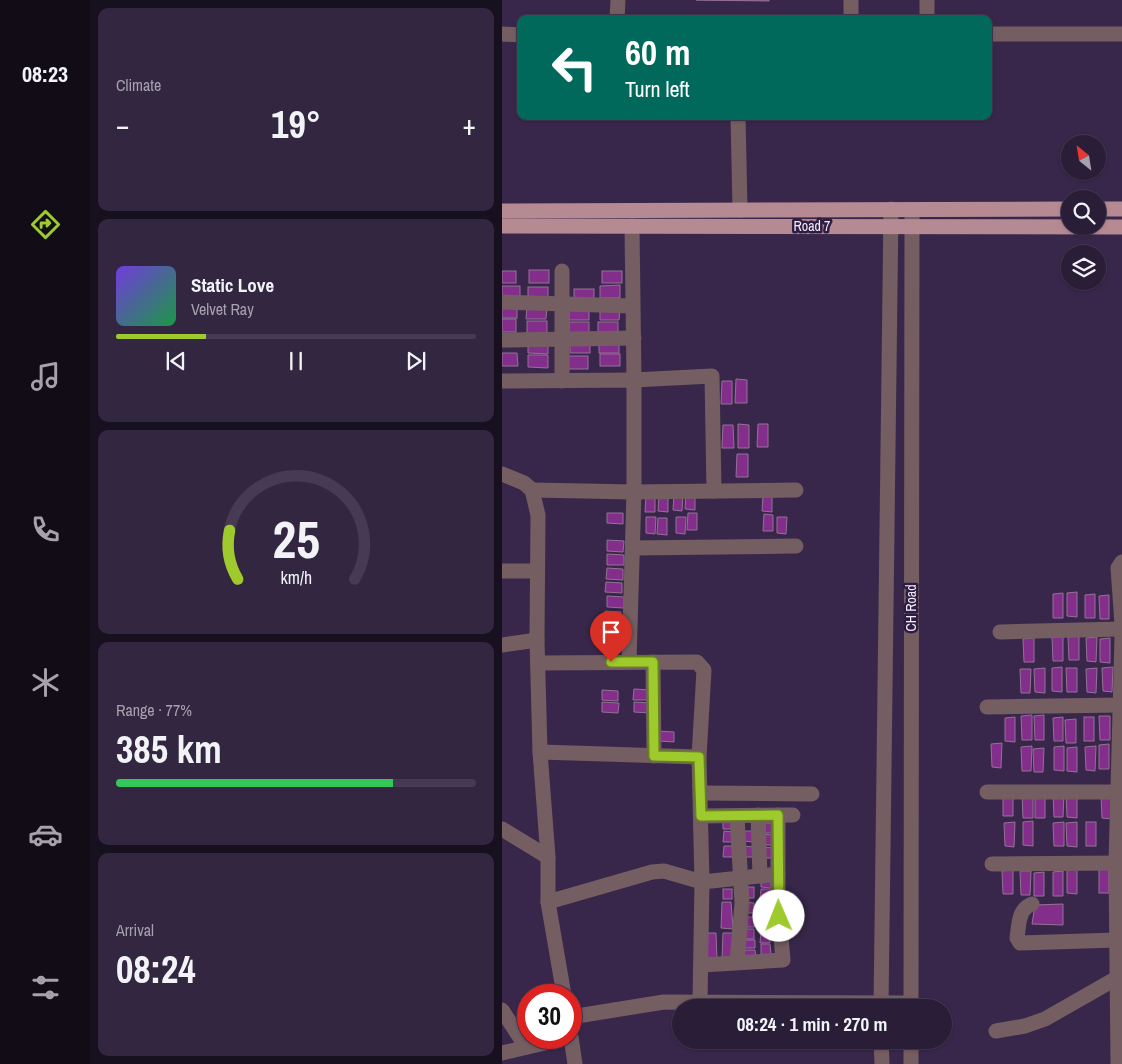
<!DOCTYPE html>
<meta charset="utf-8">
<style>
:root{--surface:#2a1d38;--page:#322640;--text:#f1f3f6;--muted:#a5a2ae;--line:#463b53;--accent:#9eca2e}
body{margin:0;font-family:"Archivo Narrow",sans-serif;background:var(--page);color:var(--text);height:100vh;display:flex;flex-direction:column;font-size:19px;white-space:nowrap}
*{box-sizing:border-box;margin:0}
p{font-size:16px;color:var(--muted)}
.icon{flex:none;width:28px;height:28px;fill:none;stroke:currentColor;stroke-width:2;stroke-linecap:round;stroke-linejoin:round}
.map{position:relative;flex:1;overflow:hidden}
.drawer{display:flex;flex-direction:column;gap:8px;padding:8px;background:#17101f;width:412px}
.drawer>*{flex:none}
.banner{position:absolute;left:15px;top:15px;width:475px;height:105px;border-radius:10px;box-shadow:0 1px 4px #0004,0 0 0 1px var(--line);background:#00695c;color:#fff;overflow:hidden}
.needle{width:32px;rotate:330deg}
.controls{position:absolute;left:559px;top:135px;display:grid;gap:10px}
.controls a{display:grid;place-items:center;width:45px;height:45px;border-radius:50%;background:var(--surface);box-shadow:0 1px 4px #0004,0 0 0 1px var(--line);font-size:25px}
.speed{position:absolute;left:15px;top:984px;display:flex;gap:10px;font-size:25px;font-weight:700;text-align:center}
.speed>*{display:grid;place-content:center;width:65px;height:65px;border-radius:50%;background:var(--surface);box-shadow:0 1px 4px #0004,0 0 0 1px var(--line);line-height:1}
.speed .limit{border:8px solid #d22;background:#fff;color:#111}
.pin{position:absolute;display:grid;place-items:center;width:42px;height:42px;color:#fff;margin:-51px -21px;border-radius:50% 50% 50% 0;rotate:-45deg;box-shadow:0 0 5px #0007}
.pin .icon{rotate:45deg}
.me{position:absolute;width:55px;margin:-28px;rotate:359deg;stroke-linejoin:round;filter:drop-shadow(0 0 4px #0008)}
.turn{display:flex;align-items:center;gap:18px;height:105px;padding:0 25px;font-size:22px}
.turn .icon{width:65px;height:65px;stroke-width:2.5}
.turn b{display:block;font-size:35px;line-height:42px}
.big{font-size:38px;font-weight:700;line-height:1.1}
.drawer .card{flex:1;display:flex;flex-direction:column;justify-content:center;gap:8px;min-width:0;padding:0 18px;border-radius:10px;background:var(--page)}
.drawer .dial{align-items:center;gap:0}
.dial svg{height:130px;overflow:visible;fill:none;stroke:var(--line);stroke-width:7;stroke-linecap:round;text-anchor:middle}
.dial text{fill:var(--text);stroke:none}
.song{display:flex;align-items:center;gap:15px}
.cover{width:60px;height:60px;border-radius:8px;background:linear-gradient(135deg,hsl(260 70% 55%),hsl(140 70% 35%))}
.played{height:5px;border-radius:2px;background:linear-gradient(90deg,var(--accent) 25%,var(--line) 25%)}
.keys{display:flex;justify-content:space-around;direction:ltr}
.heat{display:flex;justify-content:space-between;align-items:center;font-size:28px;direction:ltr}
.charge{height:8px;border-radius:4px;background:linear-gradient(90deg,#34c759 77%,var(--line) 0)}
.trip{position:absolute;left:170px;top:999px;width:280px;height:50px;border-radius:25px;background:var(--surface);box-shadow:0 1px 4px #0004,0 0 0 1px var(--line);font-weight:700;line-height:50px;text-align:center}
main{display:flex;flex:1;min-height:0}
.tabs{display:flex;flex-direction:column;width:90px;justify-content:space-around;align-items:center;background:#110c16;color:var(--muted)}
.tabs .icon{width:35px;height:35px}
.tabs .on{color:var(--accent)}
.tabs b{font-size:22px;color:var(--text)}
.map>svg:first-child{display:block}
.building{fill:#842e8b;stroke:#937295}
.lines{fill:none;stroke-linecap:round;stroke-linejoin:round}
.minor{stroke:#745e62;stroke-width:15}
.major{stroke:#b68a93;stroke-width:15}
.route-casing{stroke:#67831e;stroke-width:12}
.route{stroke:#9eca2e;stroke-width:9}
.labels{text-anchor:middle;stroke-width:5;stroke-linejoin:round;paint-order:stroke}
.street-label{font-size:14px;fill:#f1eafc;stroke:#2e1d40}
</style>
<main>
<nav class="tabs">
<b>08:23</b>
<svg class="icon on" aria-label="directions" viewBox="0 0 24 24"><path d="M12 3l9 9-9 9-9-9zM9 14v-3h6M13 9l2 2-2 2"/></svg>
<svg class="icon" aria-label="music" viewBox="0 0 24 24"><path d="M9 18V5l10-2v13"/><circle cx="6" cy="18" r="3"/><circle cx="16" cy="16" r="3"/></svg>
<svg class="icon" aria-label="phone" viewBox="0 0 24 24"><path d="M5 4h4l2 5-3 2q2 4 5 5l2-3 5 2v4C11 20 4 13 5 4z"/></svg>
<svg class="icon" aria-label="climate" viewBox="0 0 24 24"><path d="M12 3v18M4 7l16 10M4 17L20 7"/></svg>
<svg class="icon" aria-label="car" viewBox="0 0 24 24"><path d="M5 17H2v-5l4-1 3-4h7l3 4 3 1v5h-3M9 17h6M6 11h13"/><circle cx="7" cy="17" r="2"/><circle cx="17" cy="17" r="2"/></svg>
<svg class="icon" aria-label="filters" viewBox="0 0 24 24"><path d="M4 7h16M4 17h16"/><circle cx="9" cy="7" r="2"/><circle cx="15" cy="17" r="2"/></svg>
</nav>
<section class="drawer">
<div class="card"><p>Climate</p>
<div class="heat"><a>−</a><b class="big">19°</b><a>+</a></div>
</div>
<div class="card">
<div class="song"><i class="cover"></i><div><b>Static Love</b><p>Velvet Ray</p></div></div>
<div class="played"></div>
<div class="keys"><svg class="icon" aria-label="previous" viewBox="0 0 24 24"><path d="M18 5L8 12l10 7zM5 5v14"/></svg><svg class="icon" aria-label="pause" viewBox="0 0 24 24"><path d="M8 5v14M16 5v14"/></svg><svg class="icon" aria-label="next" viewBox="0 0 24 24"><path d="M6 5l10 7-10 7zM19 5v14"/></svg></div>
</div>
<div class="card dial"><svg viewBox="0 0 100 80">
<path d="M14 69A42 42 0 1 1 86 69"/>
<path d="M14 69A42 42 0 0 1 9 39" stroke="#9eca2e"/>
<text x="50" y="56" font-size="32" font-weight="700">25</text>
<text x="50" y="72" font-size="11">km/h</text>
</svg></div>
<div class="card"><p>Range · 77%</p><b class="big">385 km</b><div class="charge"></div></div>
<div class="card"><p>Arrival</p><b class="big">08:24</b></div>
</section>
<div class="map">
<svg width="620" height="1064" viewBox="0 0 620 1064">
<rect width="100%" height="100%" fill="#38274a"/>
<g class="building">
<polygon points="194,0 267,0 267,1"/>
<rect x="27" y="270" width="20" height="13"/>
<rect x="0" y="271" width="14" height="12"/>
<rect x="100" y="271" width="20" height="12"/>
<polygon points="118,285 118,298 98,298 98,286"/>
<rect x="0" y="286" width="18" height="13"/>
<rect x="26" y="287" width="20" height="13"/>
<rect x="72" y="289" width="20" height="13"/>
<rect x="0" y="305" width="15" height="13"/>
<polygon points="25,307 45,307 44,319 24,319"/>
<rect x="67" y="307" width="20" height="13"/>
<polygon points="98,307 118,308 117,320 98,320"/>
<rect x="0" y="319" width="14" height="13"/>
<rect x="25" y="321" width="20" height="13"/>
<rect x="67" y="322" width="20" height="12"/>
<rect x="96" y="322" width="20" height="12"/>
<rect x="97" y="340" width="20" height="13"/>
<polygon points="26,341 46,342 46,354 26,353"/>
<rect x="68" y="341" width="20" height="12"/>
<polygon points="0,353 15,353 16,366 0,366"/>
<rect x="98" y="354" width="20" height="12"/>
<polygon points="26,355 46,355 46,368 26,367"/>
<rect x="66" y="356" width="20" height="13"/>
<polygon points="234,379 245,380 245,403 233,403"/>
<polygon points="220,381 230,381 230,404 219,404"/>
<polygon points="236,424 247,425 247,448 236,448"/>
<polygon points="256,424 266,424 266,447 255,447"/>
<polygon points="221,425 231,425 232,448 220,448"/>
<polygon points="235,454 246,454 246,477 234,477"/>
<polygon points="184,493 193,493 193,510 183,509"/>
<polygon points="172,494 181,494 180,511 171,510"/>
<polygon points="144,495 153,496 153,512 143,512"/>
<polygon points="157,495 166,495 166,512 156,511"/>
<polygon points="261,495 270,495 270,512 260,511"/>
<polygon points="105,513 121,513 121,524 105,523"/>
<polygon points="186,513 195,513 195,530 185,530"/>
<polygon points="262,514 271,515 271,531 261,531"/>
<polygon points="144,517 154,517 153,534 144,533"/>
<polygon points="174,517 184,517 183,534 174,533"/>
<polygon points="275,517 285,517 284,534 275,533"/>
<polygon points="156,518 165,518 165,535 155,534"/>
<polygon points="105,540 122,541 121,552 105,551"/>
<polygon points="105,554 122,555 122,565 105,565"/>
<polygon points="105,568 121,569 121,580 104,579"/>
<polygon points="104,582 120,583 120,593 103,592"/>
<polygon points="575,592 575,617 565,616 565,593"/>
<polygon points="561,593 561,618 551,618 551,594"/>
<polygon points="593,594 593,618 583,618 583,595"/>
<polygon points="607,595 607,619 598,619 597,596"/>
<polygon points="105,596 122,597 122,608 105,607"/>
<polygon points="103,611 119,612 119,622 103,621"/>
<polygon points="106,627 122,628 122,638 106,638"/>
<polygon points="577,636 577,660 567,660 566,637"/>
<polygon points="550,637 561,637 561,661 551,661"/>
<polygon points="595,637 594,662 585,661 584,638"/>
<polygon points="532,638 532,662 522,662 521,639"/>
<polygon points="608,638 608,663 598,662 598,639"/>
<polygon points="106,639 122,640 122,650 105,649"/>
<polygon points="560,667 560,692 550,691 550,668"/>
<polygon points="611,667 610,692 601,691 600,668"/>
<polygon points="543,668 543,693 533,692 532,669"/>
<polygon points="564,668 575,668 575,692 565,692"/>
<polygon points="595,668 594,693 585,692 584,669"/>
<polygon points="518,669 529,669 528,693 519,693"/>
<polygon points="132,689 148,690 148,700 131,700"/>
<polygon points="100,690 116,691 116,701 100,700"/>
<polygon points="100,702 117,703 116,713 100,712"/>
<polygon points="132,702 148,703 148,713 132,712"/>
<polygon points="530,715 530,740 520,740 519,716"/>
<polygon points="542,715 542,740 533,740 532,716"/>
<polygon points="597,716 608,716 608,740 598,740"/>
<polygon points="513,717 513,742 503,741 503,718"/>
<polygon points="561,717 561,741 552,741 551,718"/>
<rect x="582" y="717" width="10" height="24"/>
<polygon points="574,719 574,743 564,743 563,720"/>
<polygon points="156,731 172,732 172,742 156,741"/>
<polygon points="500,743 499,768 490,767 489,744"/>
<polygon points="607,744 607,769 597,769 597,745"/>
<polygon points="530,746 529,771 520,771 519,747"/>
<polygon points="562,746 562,771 552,770 552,747"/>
<polygon points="594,746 593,771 584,770 583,747"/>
<polygon points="575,747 575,772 565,771 565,748"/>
<polygon points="542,748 541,772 532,772 531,749"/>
<polygon points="511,792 511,816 501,816 501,793"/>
<polygon points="562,793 561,817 552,817 551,794"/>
<polygon points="575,793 575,818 565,817 564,794"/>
<polygon points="520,794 531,794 531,818 521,818"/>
<polygon points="543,794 543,818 533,818 533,795"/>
<polygon points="610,794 610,819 600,818 599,795"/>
<polygon points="221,818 231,819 230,829 221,829"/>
<polygon points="531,821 531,846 521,845 521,822"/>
<polygon points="513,822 512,847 503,846 502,823"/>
<polygon points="562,822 562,846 552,846 551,823"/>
<polygon points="575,822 575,847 565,846 564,823"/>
<rect x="584" y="822" width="10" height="24"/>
<rect x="261" y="823" width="10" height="10"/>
<polygon points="222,831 231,832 231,842 221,842"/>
<polygon points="241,831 251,831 251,842 241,841"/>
<polygon points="261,834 270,835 270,845 260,845"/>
<polygon points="222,846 231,846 231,857 221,857"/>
<polygon points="242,846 252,847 252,857 242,857"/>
<polygon points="261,847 271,848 270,858 261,858"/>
<polygon points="575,869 575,894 565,893 565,870"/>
<rect x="597" y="869" width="10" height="24"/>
<polygon points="511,870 511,894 501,894 500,871"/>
<polygon points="518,871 529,871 528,895 519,895"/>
<polygon points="561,871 561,896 551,896 551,872"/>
<polygon points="542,872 542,896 532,896 532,873"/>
<polygon points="259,877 269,877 269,888 259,887"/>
<rect x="242" y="887" width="10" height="11"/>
<rect x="221" y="889" width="9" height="10"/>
<polygon points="259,889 268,889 268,899 258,899"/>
<polygon points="220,902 229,902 231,929 219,928"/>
<polygon points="242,902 252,903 252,913 242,913"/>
<polygon points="259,904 269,904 270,930 258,930"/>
<polygon points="561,904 561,925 530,924 533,905"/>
<rect x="242" y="917" width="10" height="10"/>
<polygon points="243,929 252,929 252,939 242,939"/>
<polygon points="259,932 268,932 268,943 258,943"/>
<polygon points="205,933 214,933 215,959 203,958"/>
<polygon points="221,933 231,933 232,959 220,959"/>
<polygon points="237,940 253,940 253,948 238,948"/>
<polygon points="259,944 268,944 269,955 259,954"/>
<polygon points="238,950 253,950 254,958 238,958"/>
</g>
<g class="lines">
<g class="minor">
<polyline points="349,0 349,19"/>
<polyline points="425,0 425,19"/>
<polyline points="115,19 116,0"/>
<polyline points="0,34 19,35"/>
<polyline points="486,34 620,34"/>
<polyline points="236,116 238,210"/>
<polyline points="130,226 132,380 210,376 212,491"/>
<polyline points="0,302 130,306"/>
<polyline points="0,340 132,338"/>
<polyline points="0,381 132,380 132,492 127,662"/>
<polyline points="60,381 60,271"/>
<polyline points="0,474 22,483 30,490 36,515 35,640 38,752 46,857 46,902 62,995"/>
<polyline points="30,490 132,492 294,490"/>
<polyline points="131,548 294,546"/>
<polyline points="620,562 616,568 620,624"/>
<polyline points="0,571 35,571"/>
<polyline points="498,632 620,629"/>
<polyline points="0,645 35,640"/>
<polyline points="151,662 152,756"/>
<polyline points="36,663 195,662 202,670 197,757 200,882 198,1002"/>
<polyline points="485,707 620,705"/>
<polyline points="38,752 197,757"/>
<polyline points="485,792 616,792"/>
<polyline points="198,793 310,794"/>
<polyline points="256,815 258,876"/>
<polyline points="199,816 291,815"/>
<polyline points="0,829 46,857"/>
<polyline points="490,864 620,863"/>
<polyline points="46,902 150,872 162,871 200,882 276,874"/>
<path d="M530,904C516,909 517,925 515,938L518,943L615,940"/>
<polyline points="235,962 240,903 235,816"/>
<polyline points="200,965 281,960 276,902 276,815"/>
<polyline points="379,1008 389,209"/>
<polyline points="409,1008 410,213"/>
<polyline points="0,1010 24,1047"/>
<polyline points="69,1017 162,1002 409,1003"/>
<polyline points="494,1031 523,1026 543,1019 620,975"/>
<polyline points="69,1037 73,1064"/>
<polyline points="379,1040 380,1064"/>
<polyline points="409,1040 409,1064"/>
<polyline points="0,1053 64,1038"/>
<polyline points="616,1064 614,863 620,637"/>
</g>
<g class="major">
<polyline points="595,209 620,209"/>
<polyline points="0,211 568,209"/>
<polyline points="0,226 620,227"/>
</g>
</g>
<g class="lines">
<defs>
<polyline id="route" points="109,662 151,662 152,756 197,757 199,816 276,815 277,916"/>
</defs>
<use href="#route" class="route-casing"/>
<use href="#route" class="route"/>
</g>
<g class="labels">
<g class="street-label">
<text x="310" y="231">Road 7</text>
<text transform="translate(409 608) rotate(-90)" y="5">CH Road</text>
</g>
</g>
</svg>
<div class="controls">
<a><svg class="needle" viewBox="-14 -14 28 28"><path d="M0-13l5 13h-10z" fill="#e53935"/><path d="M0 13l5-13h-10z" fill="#a5a2ae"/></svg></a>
<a><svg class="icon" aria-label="search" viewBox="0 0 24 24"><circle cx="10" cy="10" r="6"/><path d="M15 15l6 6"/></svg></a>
<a><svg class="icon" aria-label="layers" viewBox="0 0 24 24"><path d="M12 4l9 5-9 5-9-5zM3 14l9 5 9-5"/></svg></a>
</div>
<div class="speed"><div class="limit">30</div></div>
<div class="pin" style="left:109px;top:662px;background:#d93025"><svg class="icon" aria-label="arrive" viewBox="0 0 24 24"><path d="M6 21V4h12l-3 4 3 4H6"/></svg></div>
<svg class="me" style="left:277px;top:916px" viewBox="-20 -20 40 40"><circle r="19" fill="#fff"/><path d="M0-13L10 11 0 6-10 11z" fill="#9eca2e"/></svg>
<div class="trip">08:24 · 1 min · 270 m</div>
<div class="banner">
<div class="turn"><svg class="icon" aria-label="left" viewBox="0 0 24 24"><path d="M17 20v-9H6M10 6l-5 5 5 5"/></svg><div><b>60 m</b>Turn left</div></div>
</div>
</div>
</main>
